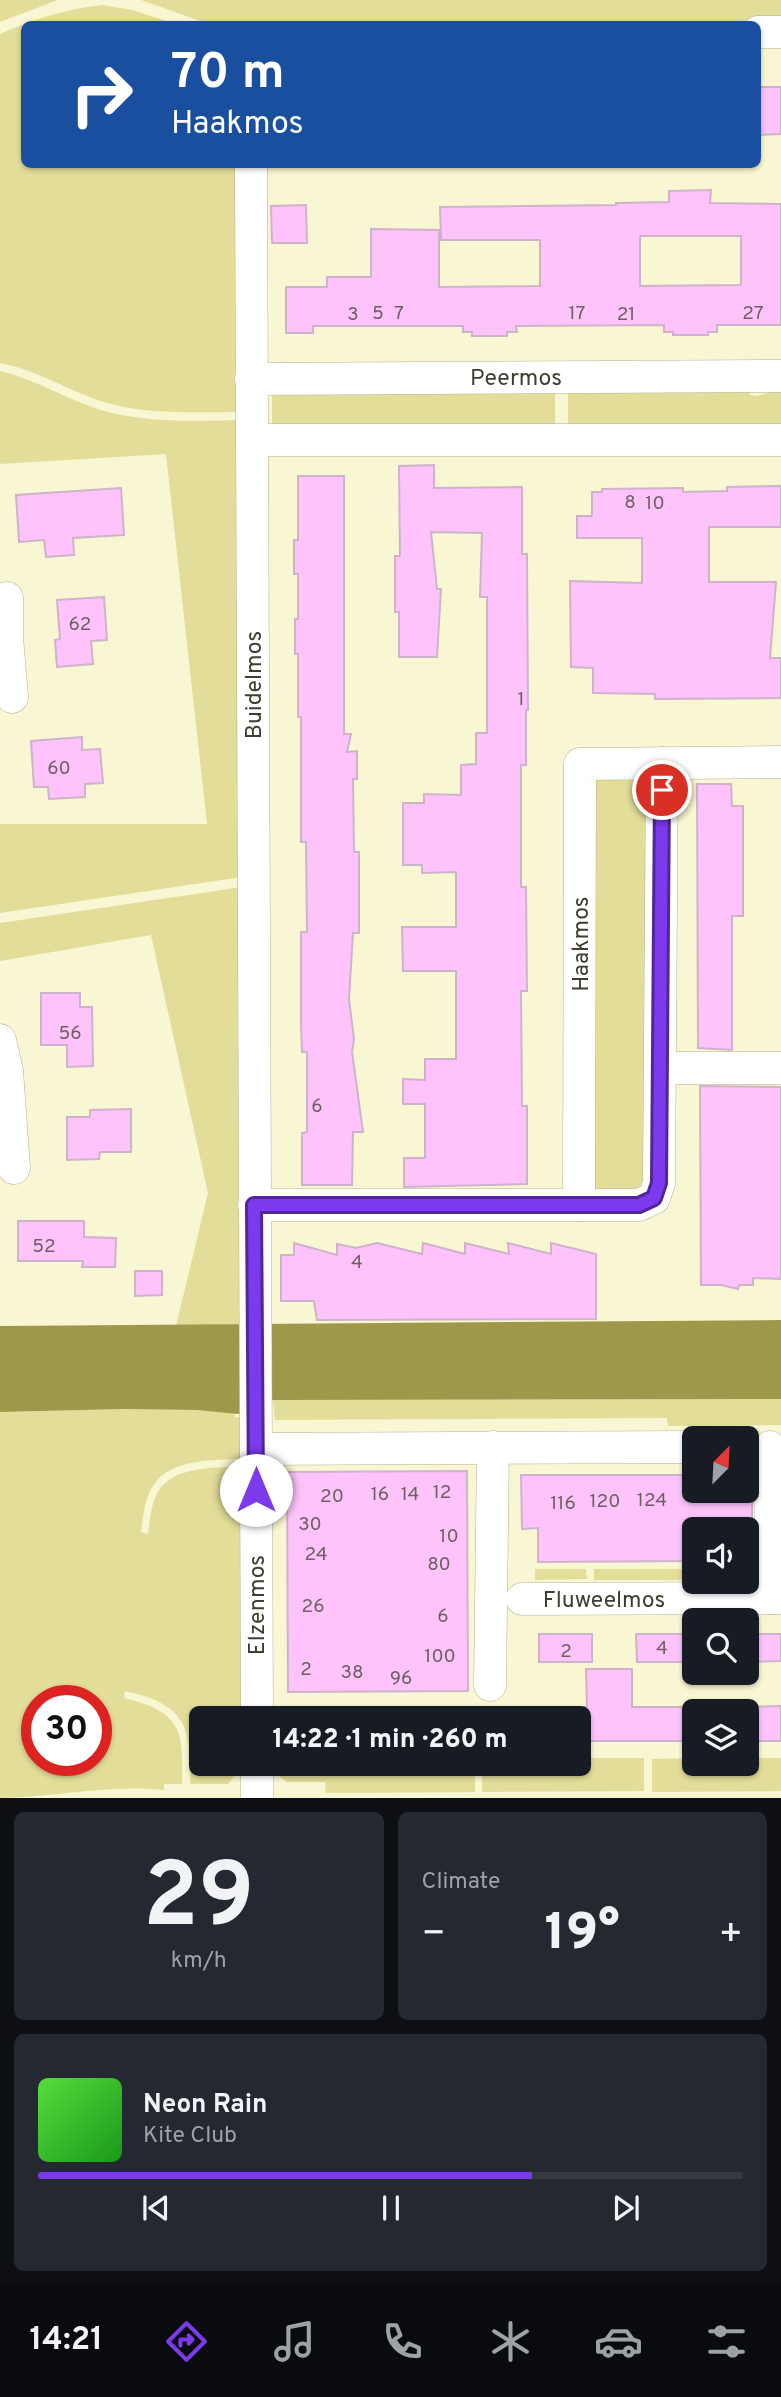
<!DOCTYPE html>
<meta charset="utf-8">
<style>
:root{--surface:#171b24;--page:#242831;--text:#f1f3f6;--muted:#9ea1a6;--line:#363941;--accent:#7c3aed}
body{margin:0;font-family:Overpass,sans-serif;background:var(--page);color:var(--text);height:100vh;display:flex;flex-direction:column;font-size:26px;white-space:nowrap}
*{box-sizing:border-box;margin:0}
p{font-size:23px;color:var(--muted)}
.icon{flex:none;width:38px;height:38px;fill:none;stroke:currentColor;stroke-width:2;stroke-linecap:round;stroke-linejoin:round}
.map{position:relative;height:1798px;overflow:hidden}
.details{display:flex;flex-direction:column;gap:14px;padding:14px;background:#0d0f14;flex:1}
.details>*{flex:none}
.banner{position:absolute;left:21px;top:21px;width:740px;height:147px;border-radius:10px;box-shadow:0 2px 5px #0004;background:#1a4fa0;color:#fff;overflow:hidden}
.needle{width:46px;rotate:24deg}
.buttons{position:absolute;left:682px;top:1426px;display:grid;gap:14px}
.buttons a{display:grid;place-items:center;width:77px;height:77px;border-radius:10px;background:var(--surface);box-shadow:0 2px 5px #0004;font-size:35px}
.speed{position:absolute;left:21px;top:1685px;display:flex;gap:14px;font-size:35px;font-weight:700;text-align:center}
.speed>*{display:grid;place-content:center;width:91px;height:91px;border-radius:50%;background:var(--surface);box-shadow:0 2px 5px #0004;line-height:1}
.speed .limit{border:10px solid #d22;background:#fff;color:#111}
.pin{position:absolute;display:grid;place-items:center;width:60px;height:60px;color:#fff;margin:-30px;border:4px solid #fff;border-radius:50%;box-shadow:0 2px 7px #0007}
.me{position:absolute;width:77px;margin:-38px;rotate:0deg;stroke-linejoin:round;filter:drop-shadow(0 0 5px #0008)}
.turn{display:flex;align-items:center;gap:24px;height:147px;padding:0 35px;font-size:32px}
.turn .icon{width:91px;height:91px;stroke-width:2.5}
.turn b{display:block;font-size:49px;line-height:60px}
.big{font-size:52px;font-weight:800;line-height:1.1}
.details .widget{flex:1;display:flex;flex-direction:column;justify-content:center;gap:10px;min-width:0;padding:0 24px;border-radius:10px;background:var(--page)}
.details .dial{align-items:center;gap:0}
.dial b{font-size:91px;line-height:1}
.song{display:flex;align-items:center;gap:21px}
.cover{width:84px;height:84px;border-radius:10px;background:linear-gradient(135deg,hsl(110 70% 55%),hsl(120 70% 35%))}
.played{height:7px;border-radius:4px;background:linear-gradient(90deg,var(--accent) 70%,var(--line) 70%)}
.keys{display:flex;justify-content:space-around;direction:ltr}
.heat{display:flex;justify-content:space-between;align-items:center;font-size:38px;direction:ltr}
.details .tiles{flex:1;display:grid;gap:14px;grid-template-columns:1fr 1fr}
.widget:last-child{grid-column:span 2}
.trip{position:absolute;left:189px;top:1706px;width:402px;height:70px;border-radius:10px;background:var(--surface);box-shadow:0 2px 5px #0004;font-weight:800;line-height:70px;text-align:center}
.tabs{display:flex;height:112px;justify-content:space-around;align-items:center;background:#090b0e;color:var(--muted)}
.tabs .icon{width:49px;height:49px}
.tabs .current{color:var(--accent)}
.tabs b{font-size:32px;color:var(--text)}
.map>svg:first-child{display:block}
.green{fill:#e3dd9a;fill-rule:evenodd}
.water{fill:#9f984b}
.building{fill:#fec3fb;stroke:#ceb3cc;stroke-width:2;fill-rule:evenodd}
.lines{fill:none;stroke-linecap:round;stroke-linejoin:round}
.minor-casing{stroke:#b5b291;stroke-width:33}
.minor{stroke:#fff;stroke-width:32}
.route-casing{stroke:#51269a;stroke-width:18}
.route{stroke:#7c3aed;stroke-width:12}
.labels{text-anchor:middle;stroke-width:5;stroke-linejoin:round;paint-order:stroke}
.number-label{font-size:19px;fill:#6f5f63}
.street-label{font-size:23px;fill:#3f3e30;stroke:#fff}
</style>
<div class="map">
<svg width="781" height="1799" viewBox="0 0 781 1799">
<rect width="100%" height="100%" fill="#f9f6d3"/>
<g class="green">
<polygon points="0,0 58,0 0,22"/>
<polygon points="141,0 781,0 781,21 217,24 203,22"/>
<path d="M103,5L132,10L176,24H24V164L240,165V412C197,412 153,415 111,404C73,394 39,370 0,363V34C33,19 66,9 103,5Z"/>
<path d="M0,371C35,379 66,399 101,410C146,423 193,421 240,420L242,877L0,913V824H207L166,454L0,464Z"/>
<polygon points="750,385 750,395 757,396 781,389 781,432 568,432 568,386"/>
<polygon points="555,386 555,432 272,432 272,388"/>
<polygon points="598,776 637,778 644,786 647,795 643,1189 598,1192 593,1188 587,793"/>
<polygon points="242,887 243,1324 176,1326 208,1193 151,935 0,961 0,923"/>
<polygon points="781,1399 781,1425 668,1426 667,1418 275,1420 273,1400"/>
<path d="M124,1409L197,1410L235,1413V1417H244V1459C217,1460 172,1458 154,1484C145,1497 143,1516 141,1532L148,1534C150,1519 151,1503 159,1490C175,1466 218,1467 244,1467V1718H201V1764H235V1775L228,1784H190C192,1726 185,1704 125,1691L124,1698C181,1712 184,1729 182,1784H164V1790C109,1784 55,1797 0,1798V1412ZM37,1701H96V1760H37Z"/>
<polygon points="535,1569 586,1569 587,1579 535,1580"/>
<rect x="594" y="1569" width="89" height="11"/>
<polygon points="406,1709 475,1709 475,1718 401,1718 406,1718"/>
<rect x="279" y="1710" width="93" height="8"/>
<polygon points="579,1758 644,1758 644,1791 482,1792 482,1764 579,1764"/>
<polygon points="695,1758 695,1764 747,1764 747,1758 781,1758 781,1791 652,1792 652,1759"/>
<polygon points="279,1764 475,1764 475,1792 326,1793 325,1782 287,1782 279,1776"/>
</g>
<polygon class="water" points="781,1320 781,1399 273,1400 238,1414 197,1410 124,1409 0,1412 0,1326"/>
<g class="building">
<polygon points="758,87 781,87 781,134 758,135"/>
<path d="M711,190L710,203L781,204V325H717V332H708V335H673V332H664V325L516,326L517,332H507V336H472V332H463V326H313V333H286V287H327V277H371V229L439,230V287L540,286V240H441L440,207L616,205V203L669,202V191ZM640,236H741V285L640,286Z"/>
<polygon points="306,205 307,243 272,243 271,206"/>
<polygon points="434,465 434,488 522,487 522,554 527,554 528,710 526,710 526,765 521,765 521,887 526,887 527,991 521,991 522,1106 527,1106 527,1184 404,1187 404,1158 425,1158 425,1104 403,1104 403,1079 425,1080 425,1059 456,1059 456,971 403,971 402,927 456,927 456,872 422,873 422,865 403,865 403,803 424,803 424,794 461,795 461,765 476,764 476,733 487,733 487,597 480,597 482,533 431,532 437,589 441,589 437,657 399,657 399,612 395,612 395,556 400,556 399,466"/>
<polygon points="298,476 344,476 344,734 351,734 347,752 357,751 357,779 353,779 354,852 359,852 359,933 353,933 349,999 354,1039 352,1052 363,1132 353,1132 352,1185 302,1185 302,1133 307,1132 307,1052 302,1052 301,1024 301,932 307,932 306,842 301,842 301,717 298,717 298,654 295,654 295,619 298,619 298,574 294,574 294,540 298,540"/>
<polygon points="781,486 781,527 709,527 709,582 776,582 770,658 781,658 781,698 655,699 655,694 593,693 593,668 571,667 570,581 642,583 642,538 577,538 577,516 592,516 592,492 602,492 602,489 683,488 683,492 727,491 727,487"/>
<polygon points="121,488 124,535 73,538 74,555 46,557 44,540 19,542 16,495"/>
<polygon points="104,597 107,640 91,641 93,664 57,667 55,640 60,639 57,600"/>
<polygon points="82,737 82,750 100,749 103,783 85,784 85,797 49,799 48,787 34,787 31,741"/>
<polygon points="697,784 731,784 732,806 743,806 743,916 732,916 732,1050 698,1048"/>
<polygon points="41,993 80,993 80,1007 92,1007 93,1066 67,1067 67,1045 41,1045"/>
<polygon points="700,1086 781,1087 781,1279 753,1278 753,1285 739,1285 738,1289 721,1285 701,1285"/>
<polygon points="131,1109 131,1152 100,1152 99,1159 67,1160 67,1117 90,1117 90,1110"/>
<polygon points="18,1221 84,1221 84,1237 116,1238 115,1267 82,1267 83,1261 18,1261"/>
<polygon points="294,1243 337,1255 337,1244 356,1248 377,1243 422,1254 423,1243 465,1254 465,1243 509,1254 508,1243 551,1254 551,1243 596,1254 596,1319 317,1320 314,1301 281,1301 281,1255 294,1255"/>
<polygon points="135,1271 162,1271 162,1295 135,1296"/>
<polygon points="467,1471 468,1691 288,1692 287,1472"/>
<polygon points="521,1475 695,1475 695,1491 752,1491 752,1528 695,1529 695,1561 538,1562 538,1528 522,1529"/>
<rect x="539" y="1634" width="53" height="28"/>
<polygon points="636,1634 690,1634 690,1662 637,1662"/>
<polygon points="747,1634 781,1634 781,1661 747,1662"/>
<polygon points="586,1669 632,1669 632,1707 695,1707 695,1741 579,1741 579,1707 587,1707"/>
<polygon points="781,1706 781,1741 747,1741 747,1707"/>
</g>
<g class="lines">
<defs>
<g id="minor">
<polyline points="758,32 781,32"/>
<polyline points="251,164 257,1718"/>
<polyline points="251,379 781,376"/>
<polyline points="252,440 781,440"/>
<polyline points="7,598 7,637 12,697"/>
<polyline points="0,1040 7,1071 14,1168"/>
<polyline points="660,1068 781,1068"/>
<polyline points="254,1205 639,1205 654,1198 659,1183 662,763"/>
<polyline points="579,1205 580,764 781,762"/>
<polyline points="770,1447 771,1598"/>
<polyline points="256,1449 695,1447"/>
<polyline points="522,1599 781,1598"/>
<polyline points="490,1685 493,1447"/>
<polyline points="257,1764 257,1799"/>
</g>
</defs>
<use href="#minor" class="minor-casing"/>
<use href="#minor" class="minor"/>
</g>
<g class="lines">
<defs>
<polyline id="route" points="256,1490 254,1205 639,1205 654,1198 659,1183 662,790"/>
</defs>
<use href="#route" class="route-casing"/>
<use href="#route" class="route"/>
</g>
<g class="labels">
<g class="number-label">
<text x="378" y="319">5</text>
<text x="399" y="319">7</text>
<text x="577" y="319">17</text>
<text x="753" y="319">27</text>
<text x="353" y="320">3</text>
<text x="626" y="320">21</text>
<text x="630" y="508">8</text>
<text x="655" y="509">10</text>
<text x="80" y="630">62</text>
<text x="521" y="705">1</text>
<text x="59" y="774">60</text>
<text x="70" y="1039">56</text>
<text x="317" y="1112">6</text>
<text x="44" y="1252">52</text>
<text x="357" y="1268">4</text>
<text x="442" y="1498">12</text>
<text x="380" y="1500">16</text>
<text x="410" y="1500">14</text>
<text x="332" y="1502">20</text>
<text x="652" y="1506">124</text>
<text x="605" y="1507">120</text>
<text x="563" y="1509">116</text>
<text x="310" y="1530">30</text>
<text x="449" y="1542">10</text>
<text x="316" y="1560">24</text>
<text x="439" y="1570">80</text>
<text x="313" y="1612">26</text>
<text x="443" y="1622">6</text>
<text x="662" y="1654">4</text>
<text x="566" y="1657">2</text>
<text x="440" y="1662">100</text>
<text x="306" y="1675">2</text>
<text x="352" y="1678">38</text>
<text x="401" y="1684">96</text>
</g>
<g class="street-label">
<text x="516" y="385">Peermos</text>
<text transform="translate(253 685) rotate(-90)" y="8">Buidelmos</text>
<text transform="translate(580 944) rotate(-90)" y="8">Haakmos</text>
<text x="604" y="1607">Fluweelmos</text>
<text transform="translate(256 1605) rotate(-90)" y="8">Elzenmos</text>
</g>
</g>
</svg>
<div class="buttons">
<a><svg class="needle" viewBox="-14 -14 28 28"><path d="M0-13l5 13h-10z" fill="#e53935"/><path d="M0 13l5-13h-10z" fill="#9ea1a6"/></svg></a>
<a><svg class="icon" aria-label="sound" viewBox="0 0 24 24"><path d="M4 9h4l5-4v14l-5-4H4zM17 9q2 3 0 6"/></svg></a>
<a><svg class="icon" aria-label="search" viewBox="0 0 24 24"><circle cx="10" cy="10" r="6"/><path d="M15 15l6 6"/></svg></a>
<a><svg class="icon" aria-label="layers" viewBox="0 0 24 24"><path d="M12 4l9 5-9 5-9-5zM3 14l9 5 9-5"/></svg></a>
</div>
<div class="speed"><div class="limit">30</div></div>
<div class="pin" style="left:662px;top:790px;background:#d93025"><svg class="icon" aria-label="arrive" viewBox="0 0 24 24"><path d="M6 21V4h12l-3 4 3 4H6"/></svg></div>
<svg class="me" style="left:256px;top:1490px" viewBox="-20 -20 40 40"><circle r="19" fill="#fff"/><path d="M0-13L10 11 0 6-10 11z" fill="#7c3aed"/></svg>
<div class="trip">14:22 · 1 min · 260 m</div>
<div class="banner">
<div class="turn"><svg class="icon" aria-label="right" viewBox="0 0 24 24"><path d="M7 20v-9h11M14 6l5 5-5 5"/></svg><div><b>70 m</b>Haakmos</div></div>
</div>
</div>
<section class="details">
<div class="tiles">
<div class="widget dial"><b>29</b><p>km/h</p></div>
<div class="widget"><p>Climate</p>
<div class="heat"><a>−</a><b class="big">19°</b><a>+</a></div>
</div>
<div class="widget">
<div class="song"><i class="cover"></i><div><b>Neon Rain</b><p>Kite Club</p></div></div>
<div class="played"></div>
<div class="keys"><svg class="icon" aria-label="previous" viewBox="0 0 24 24"><path d="M18 5L8 12l10 7zM5 5v14"/></svg><svg class="icon" aria-label="pause" viewBox="0 0 24 24"><path d="M8 5v14M16 5v14"/></svg><svg class="icon" aria-label="next" viewBox="0 0 24 24"><path d="M6 5l10 7-10 7zM19 5v14"/></svg></div>
</div>
</div>
</section>
<nav class="tabs">
<b>14:21</b>
<svg class="icon current" aria-label="directions" viewBox="0 0 24 24"><path d="M12 3l9 9-9 9-9-9zM9 14v-3h6M13 9l2 2-2 2"/></svg>
<svg class="icon" aria-label="music" viewBox="0 0 24 24"><path d="M9 18V5l10-2v13"/><circle cx="6" cy="18" r="3"/><circle cx="16" cy="16" r="3"/></svg>
<svg class="icon" aria-label="phone" viewBox="0 0 24 24"><path d="M5 4h4l2 5-3 2q2 4 5 5l2-3 5 2v4C11 20 4 13 5 4z"/></svg>
<svg class="icon" aria-label="climate" viewBox="0 0 24 24"><path d="M12 3v18M4 7l16 10M4 17L20 7"/></svg>
<svg class="icon" aria-label="car" viewBox="0 0 24 24"><path d="M5 17H2v-5l4-1 3-4h7l3 4 3 1v5h-3M9 17h6M6 11h13"/><circle cx="7" cy="17" r="2"/><circle cx="17" cy="17" r="2"/></svg>
<svg class="icon" aria-label="filters" viewBox="0 0 24 24"><path d="M4 7h16M4 17h16"/><circle cx="9" cy="7" r="2"/><circle cx="15" cy="17" r="2"/></svg>
</nav>
